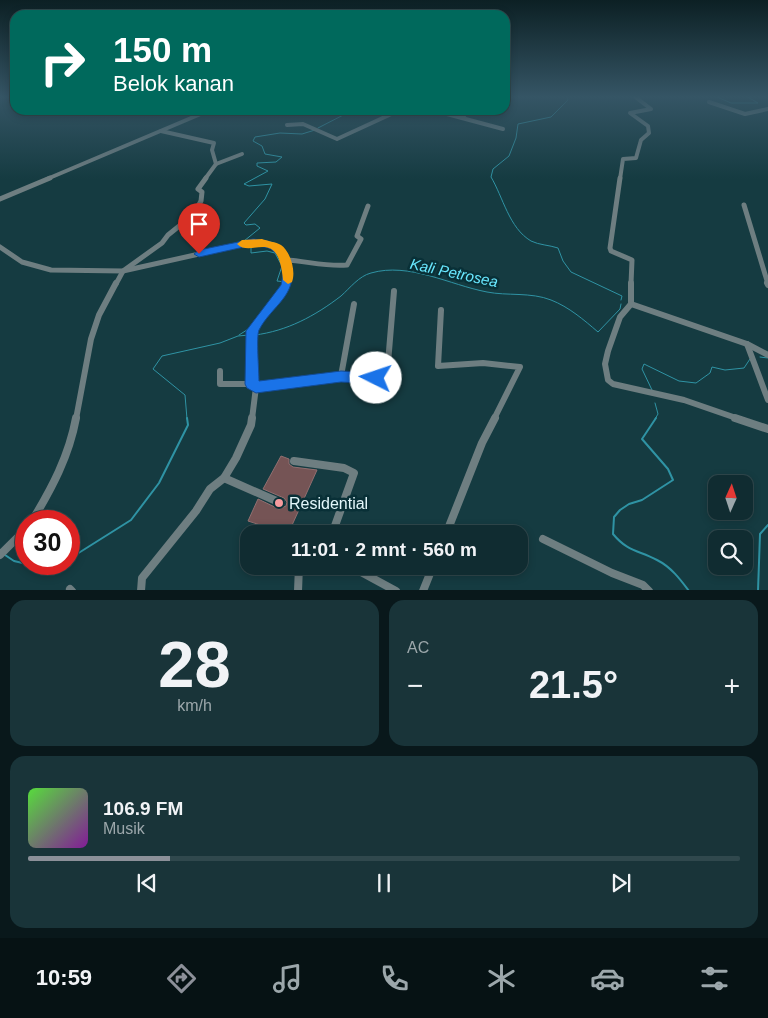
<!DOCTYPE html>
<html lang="id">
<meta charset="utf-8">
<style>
:root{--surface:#102c31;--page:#193439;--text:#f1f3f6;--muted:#9ca7ab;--line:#30484d;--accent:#8c9099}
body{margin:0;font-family:Arial,sans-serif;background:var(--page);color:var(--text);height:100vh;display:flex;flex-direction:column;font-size:19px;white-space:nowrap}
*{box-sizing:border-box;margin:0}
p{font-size:16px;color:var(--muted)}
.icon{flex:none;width:28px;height:28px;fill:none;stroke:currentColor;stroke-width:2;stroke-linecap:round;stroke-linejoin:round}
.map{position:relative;height:590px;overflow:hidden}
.side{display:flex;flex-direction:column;gap:10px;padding:10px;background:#09181b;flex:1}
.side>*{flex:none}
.banner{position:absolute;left:10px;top:10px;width:500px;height:105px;border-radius:15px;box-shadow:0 2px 8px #0003,0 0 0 1px var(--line);background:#00695c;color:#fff;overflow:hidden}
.needle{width:32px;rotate:3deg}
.controls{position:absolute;left:708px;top:475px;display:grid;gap:10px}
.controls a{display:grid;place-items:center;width:45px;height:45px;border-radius:10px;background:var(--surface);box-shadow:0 2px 8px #0003,0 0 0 1px var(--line);font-size:25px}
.speed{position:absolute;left:15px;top:510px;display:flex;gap:10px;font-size:25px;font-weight:700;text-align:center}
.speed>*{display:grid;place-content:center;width:65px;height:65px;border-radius:50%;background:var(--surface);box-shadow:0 2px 8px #0003,0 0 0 1px var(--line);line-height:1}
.speed .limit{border:8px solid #d22;background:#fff;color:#111}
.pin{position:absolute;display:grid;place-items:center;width:42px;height:42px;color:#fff;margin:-51px -21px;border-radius:50% 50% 50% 0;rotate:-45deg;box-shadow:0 0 5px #0007}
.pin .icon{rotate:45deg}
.me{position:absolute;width:55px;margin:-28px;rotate:274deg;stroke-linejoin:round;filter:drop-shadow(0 0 4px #0008)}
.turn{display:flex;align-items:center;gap:18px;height:105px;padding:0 20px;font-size:22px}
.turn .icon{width:65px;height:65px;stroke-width:2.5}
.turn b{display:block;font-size:35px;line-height:42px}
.big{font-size:38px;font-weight:600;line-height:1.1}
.side .widget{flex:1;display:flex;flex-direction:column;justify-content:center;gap:8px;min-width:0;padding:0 18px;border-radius:15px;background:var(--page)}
.side .dial{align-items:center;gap:0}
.dial b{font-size:65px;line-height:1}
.song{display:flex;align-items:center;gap:15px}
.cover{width:60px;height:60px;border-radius:8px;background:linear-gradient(135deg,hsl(110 70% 55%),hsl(290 70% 35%))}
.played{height:5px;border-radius:2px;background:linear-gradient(90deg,var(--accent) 20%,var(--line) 20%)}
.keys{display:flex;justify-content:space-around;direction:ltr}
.heat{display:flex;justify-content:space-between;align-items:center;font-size:28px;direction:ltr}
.side .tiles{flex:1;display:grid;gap:10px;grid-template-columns:1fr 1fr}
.widget:last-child{grid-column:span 2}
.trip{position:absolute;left:240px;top:525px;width:288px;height:50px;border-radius:15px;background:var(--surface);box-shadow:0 2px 8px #0003,0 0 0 1px var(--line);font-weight:600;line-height:50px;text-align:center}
.tab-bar{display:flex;height:80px;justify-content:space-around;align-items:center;background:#061214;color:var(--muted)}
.tab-bar .icon{width:35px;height:35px}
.tab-bar .selected{color:var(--accent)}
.tab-bar b{font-size:22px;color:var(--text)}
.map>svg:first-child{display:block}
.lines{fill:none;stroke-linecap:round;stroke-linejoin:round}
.stream-far1{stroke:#2f93a4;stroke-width:1}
.stream{stroke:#2f93a4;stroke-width:2}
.building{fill:#755455;stroke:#916f70}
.minor-far3{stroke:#6e7e81;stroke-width:4}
.minor-far2{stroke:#6e7e81;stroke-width:5}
.minor-far1{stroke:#6e7e81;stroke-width:6}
.minor{stroke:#6e7e81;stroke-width:8}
.route{fill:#1a73e8;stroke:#114b97}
.slow{fill:#f59e0b}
.poi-dot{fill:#f59b9e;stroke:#093037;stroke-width:2}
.labels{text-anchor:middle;stroke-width:5;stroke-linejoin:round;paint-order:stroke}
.water-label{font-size:15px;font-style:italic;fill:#69e8ff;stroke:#093037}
.near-poi-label{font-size:16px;fill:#e3f7fb;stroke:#093037;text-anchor:start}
</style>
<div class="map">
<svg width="768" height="591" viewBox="0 0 768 591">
<rect width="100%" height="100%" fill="#153b41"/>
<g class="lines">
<g class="stream-far1">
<path d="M567,96L568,100L551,117L518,124L516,138L509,156L493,169L491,177C503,197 509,228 531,241C539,245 549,245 558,248L563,261L571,272L622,296L621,300"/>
<polyline points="693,96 710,96"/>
<polyline points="715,96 731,103 758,103 746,96"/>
<polyline points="318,128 353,110"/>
<polyline points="246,242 244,241 260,228 255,224 246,225 244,223 265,199 272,184 249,186 244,184 268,171 257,166 257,163 276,162 282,157 265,154 262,146 253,141 255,137 280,133 302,134 315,130"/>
<polyline points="251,245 251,253 267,251 275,253 282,266 277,281 286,282"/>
<polyline points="255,323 257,317 265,309"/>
<polyline points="239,335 250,328"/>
<path d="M255,335C287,331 315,316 341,296C350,288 359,276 371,273C409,262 450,285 487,292C507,296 531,292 551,300C569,307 584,320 598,332L620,309L621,304"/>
<polyline points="760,357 768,358"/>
<polyline points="652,390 642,369 644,364 679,381 696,383 710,373 712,367 725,370 744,368 750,359"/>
<polyline points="187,419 185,395 153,369 162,356 220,343 238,336 249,335"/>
<polyline points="655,419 658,414 655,403"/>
</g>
<g class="stream">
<path d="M656,418L642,439L668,469L673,480L642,500L629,504L620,510L614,517L613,534C628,552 638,550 657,560C671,567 680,579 689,591"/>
<polyline points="5,555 14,561 48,569 60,564"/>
<polyline points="69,559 131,520 159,483 188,425 187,418"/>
<polyline points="758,591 760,534 768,525"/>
</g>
</g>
<polygon class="building" points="281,456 289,459 289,464 293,467 317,470 288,534 248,521 258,499 279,509 286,506 287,502 284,498 263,489"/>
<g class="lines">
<g class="minor-far3">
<polyline points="709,102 745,114 768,109"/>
<polyline points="432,110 503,129"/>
<polyline points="462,118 469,110"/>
<polyline points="287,125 303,124 337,139 400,110"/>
<polyline points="161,131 214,143 212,150 216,164"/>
<polyline points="47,179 210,110"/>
<polyline points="205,179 216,164 242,154"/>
<polyline points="620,179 623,159 636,158 641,140 649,133 648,126 630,113 651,109 634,96"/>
</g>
<g class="minor-far2">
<polyline points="620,178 610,248 611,251 632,260 631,284"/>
<polyline points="0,199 50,178"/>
<polyline points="744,205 768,284"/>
<path d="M0,247L22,262L51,270L123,271L253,242C271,245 285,248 287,268C287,274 289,279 286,284"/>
<path d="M286,260C306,261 327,267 347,265L361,239L357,236L368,206"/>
<polyline points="116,284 123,271 162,243 168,235 193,215 201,201 202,192 198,189 206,178"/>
</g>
<g class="minor-far1">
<polyline points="631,283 631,304 620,317 608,351 605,364 608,380 613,384 684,400 739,419"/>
<polyline points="767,283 768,285"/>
<polyline points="631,304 747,344 768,355"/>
<polyline points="441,310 438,366 483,363 520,367 494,419"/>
<polyline points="747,344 768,400"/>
<polyline points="220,371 220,384 252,384"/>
<polyline points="341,376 376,378 387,375 394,291"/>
<polyline points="256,387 341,376 354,304"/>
<polyline points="76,419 91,339 99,315 116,283"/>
<polyline points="252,419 256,387 252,384 252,331 282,292 287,283"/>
</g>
<g class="minor">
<polyline points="735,418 768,429"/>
<polyline points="294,461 344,468 354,473 332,534"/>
<polyline points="224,478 281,503"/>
<path d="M32,521C52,488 69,456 76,418"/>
<polyline points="299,531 299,534"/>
<polyline points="446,534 482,443 495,418"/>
<polyline points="543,539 612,573 643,585 649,591"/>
<polyline points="0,555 26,529"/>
<polyline points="350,566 396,591"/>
<polyline points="70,589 72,591"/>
<polyline points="141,591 142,578 196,511 210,489 224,478 236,458 251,425 252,418"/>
<polyline points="298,591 299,566"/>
<polyline points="423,591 433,566"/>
</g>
</g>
<linearGradient id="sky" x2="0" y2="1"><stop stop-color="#0c2024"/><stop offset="0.54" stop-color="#355565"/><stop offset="1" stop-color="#355565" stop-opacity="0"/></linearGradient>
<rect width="768" height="179" fill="url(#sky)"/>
<path class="route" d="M253,239C271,241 287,243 291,264C298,296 272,305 259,330C256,337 259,371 259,381L341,371L376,373L381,374L383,378L381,383L376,384L341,382L256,393L247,388L245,384L246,331L281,285L283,275L280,257L270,248L253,245L199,257L194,254L199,250Z"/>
<path class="slow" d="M262,239C267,241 276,242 281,245C291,252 296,272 292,282L288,284L283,280C278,225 252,259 237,244L242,240Z"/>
<circle class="poi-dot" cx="279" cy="503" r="5"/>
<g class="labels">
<g class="water-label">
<text transform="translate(454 273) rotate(12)" y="5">Kali Petrosea</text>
</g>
<g class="near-poi-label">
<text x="289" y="509">Residential</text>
</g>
</g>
</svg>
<div class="controls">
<a><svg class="needle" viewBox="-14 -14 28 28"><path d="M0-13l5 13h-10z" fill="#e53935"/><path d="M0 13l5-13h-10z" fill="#9ca7ab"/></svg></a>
<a><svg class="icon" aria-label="search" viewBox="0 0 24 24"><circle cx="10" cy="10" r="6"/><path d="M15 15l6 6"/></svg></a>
</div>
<div class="speed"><div class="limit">30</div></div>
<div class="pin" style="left:199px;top:254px;background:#d93025"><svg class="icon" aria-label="arrive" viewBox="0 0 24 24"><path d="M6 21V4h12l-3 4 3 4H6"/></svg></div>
<svg class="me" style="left:376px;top:378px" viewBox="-20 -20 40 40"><circle r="19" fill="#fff"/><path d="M0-13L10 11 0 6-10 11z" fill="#1a73e8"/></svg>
<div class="trip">11:01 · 2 mnt · 560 m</div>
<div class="banner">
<div class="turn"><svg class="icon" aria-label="right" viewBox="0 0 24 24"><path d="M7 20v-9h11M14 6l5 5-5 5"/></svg><div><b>150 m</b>Belok kanan</div></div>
</div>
</div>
<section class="side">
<div class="tiles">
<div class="widget dial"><b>28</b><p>km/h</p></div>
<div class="widget"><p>AC</p>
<div class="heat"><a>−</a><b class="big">21.5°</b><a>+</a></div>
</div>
<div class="widget">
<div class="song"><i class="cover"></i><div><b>106.9 FM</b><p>Musik</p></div></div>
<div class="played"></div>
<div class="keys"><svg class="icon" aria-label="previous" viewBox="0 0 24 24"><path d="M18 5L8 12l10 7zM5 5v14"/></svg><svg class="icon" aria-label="pause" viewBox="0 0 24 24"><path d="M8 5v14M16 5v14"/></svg><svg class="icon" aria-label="next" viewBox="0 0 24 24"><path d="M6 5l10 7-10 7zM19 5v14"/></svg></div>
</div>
</div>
</section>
<nav class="tab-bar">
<b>10:59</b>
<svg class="icon selected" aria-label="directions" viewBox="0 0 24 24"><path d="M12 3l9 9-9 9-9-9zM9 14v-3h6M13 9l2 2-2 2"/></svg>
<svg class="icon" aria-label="music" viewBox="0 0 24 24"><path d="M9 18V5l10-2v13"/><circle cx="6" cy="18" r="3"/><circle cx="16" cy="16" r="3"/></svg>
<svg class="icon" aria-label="phone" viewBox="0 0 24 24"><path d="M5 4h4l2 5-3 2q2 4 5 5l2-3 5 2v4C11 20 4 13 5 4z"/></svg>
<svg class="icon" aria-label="climate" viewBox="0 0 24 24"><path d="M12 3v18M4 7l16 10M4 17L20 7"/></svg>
<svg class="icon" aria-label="car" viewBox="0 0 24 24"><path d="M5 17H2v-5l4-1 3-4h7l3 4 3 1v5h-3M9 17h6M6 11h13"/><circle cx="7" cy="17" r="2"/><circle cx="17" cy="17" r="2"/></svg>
<svg class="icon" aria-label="filters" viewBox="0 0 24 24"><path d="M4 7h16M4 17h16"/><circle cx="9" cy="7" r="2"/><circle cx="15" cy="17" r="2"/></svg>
</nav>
